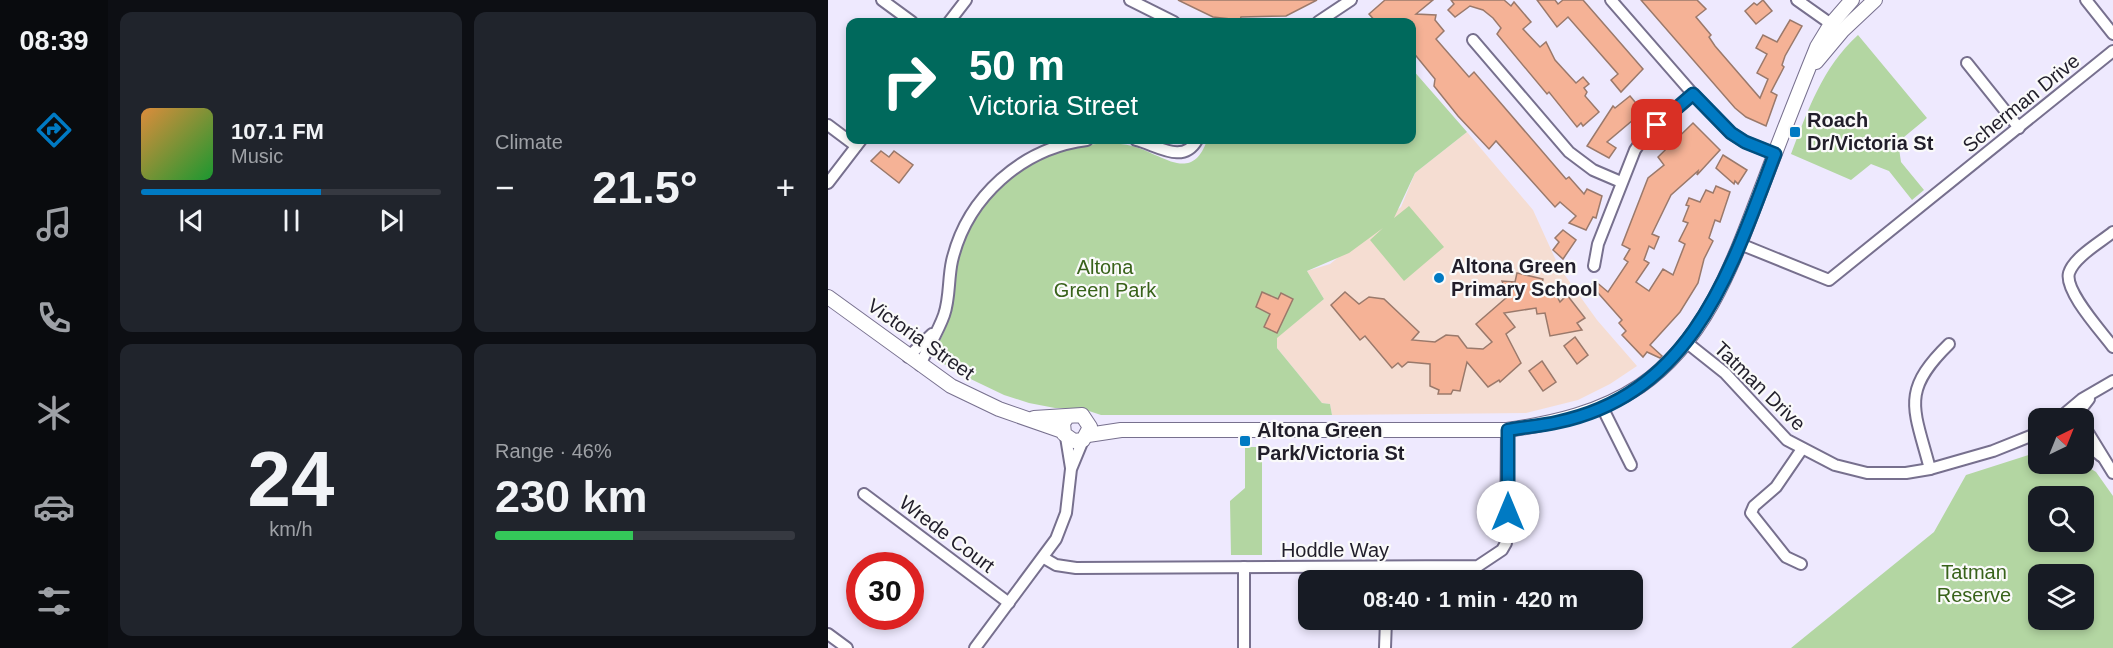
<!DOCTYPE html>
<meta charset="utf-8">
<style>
:root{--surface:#171b24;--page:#20242c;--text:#f1f3f6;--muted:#9ea1a6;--line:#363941;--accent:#007ac3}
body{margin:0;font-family:Helvetica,sans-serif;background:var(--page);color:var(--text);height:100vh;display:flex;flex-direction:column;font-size:22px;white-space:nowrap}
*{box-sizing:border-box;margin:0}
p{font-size:20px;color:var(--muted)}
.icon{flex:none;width:33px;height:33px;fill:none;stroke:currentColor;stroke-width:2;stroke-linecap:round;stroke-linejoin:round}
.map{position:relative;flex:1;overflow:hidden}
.panel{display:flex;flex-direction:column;gap:12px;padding:12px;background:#0d0f14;width:720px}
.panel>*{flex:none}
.top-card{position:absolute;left:18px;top:18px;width:570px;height:126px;border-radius:12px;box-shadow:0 3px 9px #0003;background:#00695c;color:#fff;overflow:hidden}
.needle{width:39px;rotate:43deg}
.controls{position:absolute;left:1200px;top:408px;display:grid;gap:12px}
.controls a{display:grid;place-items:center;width:66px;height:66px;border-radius:12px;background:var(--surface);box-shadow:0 3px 9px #0003;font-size:30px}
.speed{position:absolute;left:18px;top:552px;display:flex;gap:12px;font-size:30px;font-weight:700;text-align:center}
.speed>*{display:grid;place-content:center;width:78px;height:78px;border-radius:50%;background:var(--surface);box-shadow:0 3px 9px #0003;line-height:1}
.speed .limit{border:9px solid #d22;background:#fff;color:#111}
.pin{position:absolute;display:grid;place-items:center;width:51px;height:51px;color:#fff;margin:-26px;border-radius:12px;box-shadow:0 3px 9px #0006}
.me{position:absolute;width:66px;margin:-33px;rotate:0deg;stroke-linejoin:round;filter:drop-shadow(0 0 4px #0008)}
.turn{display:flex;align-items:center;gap:21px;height:126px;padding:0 24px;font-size:27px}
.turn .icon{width:78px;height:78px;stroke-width:2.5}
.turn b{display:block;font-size:42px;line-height:51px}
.big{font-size:45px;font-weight:600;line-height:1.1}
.panel .tile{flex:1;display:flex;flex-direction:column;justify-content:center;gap:9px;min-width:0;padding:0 21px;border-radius:12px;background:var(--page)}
.panel .dial{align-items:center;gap:0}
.dial b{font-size:78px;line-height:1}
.song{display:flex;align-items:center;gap:18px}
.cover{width:72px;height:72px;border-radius:9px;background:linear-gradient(135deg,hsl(30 70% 55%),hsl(130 70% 35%))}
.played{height:6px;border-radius:3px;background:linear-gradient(90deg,var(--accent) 60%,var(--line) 60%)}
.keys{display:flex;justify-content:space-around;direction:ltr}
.heat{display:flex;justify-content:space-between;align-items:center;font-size:33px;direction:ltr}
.charge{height:9px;border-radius:4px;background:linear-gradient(90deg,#34c759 46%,var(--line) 0)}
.panel .tiles{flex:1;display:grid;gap:12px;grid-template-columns:repeat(2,1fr)}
.trip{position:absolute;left:470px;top:570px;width:345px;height:60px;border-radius:12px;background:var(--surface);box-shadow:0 3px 9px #0003;font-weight:600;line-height:60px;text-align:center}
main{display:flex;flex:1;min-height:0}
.dock{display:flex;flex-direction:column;width:108px;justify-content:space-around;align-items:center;background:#090b0e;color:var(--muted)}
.dock .icon{width:42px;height:42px}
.dock .selected{color:var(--accent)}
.dock b{font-size:27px;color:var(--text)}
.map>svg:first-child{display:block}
.education{fill:#f5ddd2}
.green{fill:#b3d6a2;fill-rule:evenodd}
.building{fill:#f5b296;stroke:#9a796b;stroke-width:1.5}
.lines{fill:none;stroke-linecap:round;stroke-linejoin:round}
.minor-casing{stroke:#77708e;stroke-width:14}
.tertiary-casing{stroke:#77708e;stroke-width:16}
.minor{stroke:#fff;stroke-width:10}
.tertiary{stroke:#fff;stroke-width:14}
.route-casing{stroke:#004f7f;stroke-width:15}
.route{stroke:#007ac3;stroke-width:10}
.poi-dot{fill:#007ac3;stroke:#fafafa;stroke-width:2}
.labels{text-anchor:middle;stroke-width:4.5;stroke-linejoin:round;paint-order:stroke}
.street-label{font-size:20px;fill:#211e2a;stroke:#fafafa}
.poi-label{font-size:20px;font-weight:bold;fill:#211e2a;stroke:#fafafa;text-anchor:start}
.park-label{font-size:20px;fill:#38621a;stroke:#fafafa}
</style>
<main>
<nav class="dock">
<b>08:39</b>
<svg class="icon selected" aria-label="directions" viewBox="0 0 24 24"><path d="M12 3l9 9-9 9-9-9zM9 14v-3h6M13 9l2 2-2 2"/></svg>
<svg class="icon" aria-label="music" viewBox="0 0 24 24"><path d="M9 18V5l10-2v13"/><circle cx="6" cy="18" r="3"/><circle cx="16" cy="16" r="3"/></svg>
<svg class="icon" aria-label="phone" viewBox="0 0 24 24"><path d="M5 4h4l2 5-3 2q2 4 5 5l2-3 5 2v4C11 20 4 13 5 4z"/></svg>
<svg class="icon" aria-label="climate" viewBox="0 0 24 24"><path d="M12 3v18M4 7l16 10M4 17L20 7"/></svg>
<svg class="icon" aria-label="car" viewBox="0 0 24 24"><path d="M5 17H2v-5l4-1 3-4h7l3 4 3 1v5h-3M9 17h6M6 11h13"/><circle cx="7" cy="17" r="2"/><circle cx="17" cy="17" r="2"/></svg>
<svg class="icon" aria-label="filters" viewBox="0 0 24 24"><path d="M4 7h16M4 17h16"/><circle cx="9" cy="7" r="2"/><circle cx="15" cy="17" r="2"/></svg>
</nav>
<section class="panel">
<div class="tiles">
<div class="tile">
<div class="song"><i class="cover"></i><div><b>107.1 FM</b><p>Music</p></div></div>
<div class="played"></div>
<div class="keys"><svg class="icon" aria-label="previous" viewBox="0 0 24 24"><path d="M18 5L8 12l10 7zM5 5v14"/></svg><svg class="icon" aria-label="pause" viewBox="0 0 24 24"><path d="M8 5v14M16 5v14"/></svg><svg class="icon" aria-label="next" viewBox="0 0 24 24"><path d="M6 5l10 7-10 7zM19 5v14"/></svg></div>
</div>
<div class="tile"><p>Climate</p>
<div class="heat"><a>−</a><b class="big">21.5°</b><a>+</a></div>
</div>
<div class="tile dial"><b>24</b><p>km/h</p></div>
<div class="tile"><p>Range · 46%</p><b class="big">230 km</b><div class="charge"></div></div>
</div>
</section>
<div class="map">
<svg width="1285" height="648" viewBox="0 0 1285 648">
<rect width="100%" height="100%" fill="#eee9fe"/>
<polygon class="education" points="639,132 705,210 731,267 769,320 809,366 782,384 750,400 698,413 504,415 502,404 494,403 449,348 448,338 496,299 479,271 502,264 573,207 587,173"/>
<g class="green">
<path d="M1030,35L1099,118L1070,142L1073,162L1096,190L1084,200L1061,171L1043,164L1023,180L963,154C980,110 994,68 1030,35Z"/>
<path d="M584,69L639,132L587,173L566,218L581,206L616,247L576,281L542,240L555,228L521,253L479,271L496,299L449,338V348L494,403L502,404L504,415H273L255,409L227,408L201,403L176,395L128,372L107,358L106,353C112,340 120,326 123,311C127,293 126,275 131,257C144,212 179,172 223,155C247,146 278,139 304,146C333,153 364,185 379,140H584Z"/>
<polygon points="417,447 434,447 434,555 403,555 402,501 417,488"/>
<path d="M1210,452V464H1255L1268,472L1285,496V648H963L1106,532L1138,475ZM1210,496H1256V542H1210ZM1210,574H1256V620H1210Z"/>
</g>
<g class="building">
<polygon points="350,0 489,0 458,16 413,17 412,20 385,17"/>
<polygon points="557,0 605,0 588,14 608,15 607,20 616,31 608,39 641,77 646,72 738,179 741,177 756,194 759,189 774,196 768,218 765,217 758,230 741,223 748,216 732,202 727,207 668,141 661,149 630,116 606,86 607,79 584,51 584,22 548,22 541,14"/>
<polygon points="623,0 676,0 683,6 686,2 703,22 695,29 712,47 718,42 727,60 748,83 755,77 761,84 756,88 759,92 757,96 771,112 755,126 753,123 749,127 721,92 719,94 669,34 673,28 665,18 655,10 642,6 627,17 620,10 626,4"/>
<polygon points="709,0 727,0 730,4 735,0 755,0 815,69 793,92 783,80 790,74 740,17 729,27"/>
<polygon points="813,0 869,0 878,9 868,17 883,35 881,37 887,46 932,98 940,79 929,73 939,54 928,48 935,35 949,42 962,20 974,26 957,56 954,65 956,67 943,92 949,95 938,126 918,117 907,108"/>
<polygon points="935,0 944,11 928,24 917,11 926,3 929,5"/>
<polygon points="802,96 812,108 809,111 812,114 779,142 788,148 781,158 759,146 785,106 787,108"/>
<polygon points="865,123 892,150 869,175 870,171 843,195 824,234 831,237 826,249 821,246 816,260 821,263 808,282 821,291 835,269 845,275 857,244 851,241 860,223 855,221 861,206 858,205 861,198 872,202 878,190 885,193 888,186 902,192 892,222 887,220 881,238 885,241 876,259 870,283 852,312 822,345 834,356 832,358 819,352 815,357 794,335 798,331 791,323 794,320 763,285 767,281 780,292 800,262 796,259 802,249 794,245 820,178 836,165 830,157"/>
<polygon points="53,151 61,157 66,151 85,165 71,183 43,161"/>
<polygon points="895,155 919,170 910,184 907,181 906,184 888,168"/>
<polygon points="735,230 748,240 735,259 725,250 731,242 727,238"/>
<polygon points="689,273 715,279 713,289 726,291 732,302 739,295 757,318 749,323 754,330 722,336 717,313 709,314 708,308 676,313 687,327 678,334 693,363 672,382 671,380 660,387 639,362 632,391 625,390 623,394 610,394 611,390 602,386 602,364 580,362 574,367 570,363 564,368 537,336 532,340 503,305 517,292 531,304 541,297 556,299 591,332 584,340 607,342 618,335 630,336 639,348 655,349 664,342 648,324 679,297 674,281 687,282"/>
<polygon points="434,292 450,299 453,293 465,299 449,333 436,327 442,314 428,307"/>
<polygon points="747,337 760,355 749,364 736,346"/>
<polygon points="714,361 728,382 715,391 701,371"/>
</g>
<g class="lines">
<defs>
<g id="minor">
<polyline points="54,0 84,22"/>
<polyline points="302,0 346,22"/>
<polyline points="783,0 865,94 903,133 917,142 947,154"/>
<polyline points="969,0 1003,24"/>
<polyline points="1258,0 1285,34"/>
<polyline points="121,22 138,0"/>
<polyline points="490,22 523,0"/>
<polyline points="645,40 741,152 765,170 793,182"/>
<polyline points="1139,63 1191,128"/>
<polyline points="0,125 28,146"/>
<path d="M308,140C329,145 355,165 369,140"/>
<polyline points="0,183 33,140"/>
<path d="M1285,232C1273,242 1246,257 1241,273C1236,291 1274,332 1285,347"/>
<polyline points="912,244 1001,280 1285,51"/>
<polyline points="766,266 770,244 807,150 816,137 865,94"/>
<polyline points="858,342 897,373 959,440 1007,465 1039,473 1078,473 1102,469 1165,451 1210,433"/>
<polyline points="80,357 104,334"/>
<path d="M92,365C99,349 110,332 116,315C122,298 120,279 124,261C139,197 194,148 259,140"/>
<polyline points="774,407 803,465"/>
<polyline points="1235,415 1254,399 1285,381"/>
<polyline points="1251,418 1254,408 1261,399"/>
<polyline points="1256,426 1285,473"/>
<polyline points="238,437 243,468"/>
<polyline points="1256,442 1273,456"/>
<path d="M1102,469C1086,408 1072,392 1121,344"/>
<polyline points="36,494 181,603"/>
<polyline points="216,558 228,565 248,568 650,566 674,550 678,543 679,430"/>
<polyline points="973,564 958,557 923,513 926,506 948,487 974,449"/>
<polyline points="557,568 557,580"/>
<polyline points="0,634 19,648"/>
<polyline points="147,648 228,539 238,513 243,469 255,440"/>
<polyline points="416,648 416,567"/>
<polyline points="557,648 558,620"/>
</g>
<g id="tertiary">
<polyline points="988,62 1014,31 1047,0"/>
<polyline points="0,297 123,386 171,409 234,431"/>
<polyline points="206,418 254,415 262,427 255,440 246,441 236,434 235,423 240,416"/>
<path d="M260,435L293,430H679C727,423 771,413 812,386C879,340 906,260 934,187C952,140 970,94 989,47L1003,24L1024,0"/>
</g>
</defs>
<use href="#minor" class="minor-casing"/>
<use href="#tertiary" class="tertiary-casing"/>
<use href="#minor" class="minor"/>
<use href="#tertiary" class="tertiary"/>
</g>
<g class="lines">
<defs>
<path id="route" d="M680,512V430C696,427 713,426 730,422C866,393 903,269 947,154L917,142L903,133L865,94L829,125"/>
</defs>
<use href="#route" class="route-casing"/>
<use href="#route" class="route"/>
</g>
<g class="poi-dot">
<rect x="961" y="126" width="12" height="12" rx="3"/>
<circle cx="611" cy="278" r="6"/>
<rect x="411" y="435" width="12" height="12" rx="3"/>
</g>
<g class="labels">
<g class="street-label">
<text transform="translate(1193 103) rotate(-39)" y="7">Scherman Drive</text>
<text transform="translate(93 339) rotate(35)" y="7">Victoria Street</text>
<text transform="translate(932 386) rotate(44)" y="7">Tatman Drive</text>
<text transform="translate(119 534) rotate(37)" y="7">Wrede Court</text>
<text x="507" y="557">Hoddle Way</text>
</g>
<g class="poi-label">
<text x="979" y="127">Roach<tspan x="979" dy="23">Dr/Victoria St</tspan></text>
<text x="623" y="273">Altona Green<tspan x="623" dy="23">Primary School</tspan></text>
<text x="429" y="437">Altona Green<tspan x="429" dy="23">Park/Victoria St</tspan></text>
</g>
<g class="park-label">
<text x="277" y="274">Altona<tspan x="277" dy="23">Green Park</tspan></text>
<text x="1146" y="579">Tatman<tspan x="1146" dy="23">Reserve</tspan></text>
</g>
</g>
</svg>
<div class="controls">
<a><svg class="needle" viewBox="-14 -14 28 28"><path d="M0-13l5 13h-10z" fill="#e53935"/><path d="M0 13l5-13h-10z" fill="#9ea1a6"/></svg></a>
<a><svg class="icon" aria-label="search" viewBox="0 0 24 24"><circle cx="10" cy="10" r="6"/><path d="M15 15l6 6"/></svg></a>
<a><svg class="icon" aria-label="layers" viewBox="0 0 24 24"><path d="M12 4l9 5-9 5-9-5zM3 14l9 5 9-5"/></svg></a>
</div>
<div class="speed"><div class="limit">30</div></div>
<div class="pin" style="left:829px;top:125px;background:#d93025"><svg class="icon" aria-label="arrive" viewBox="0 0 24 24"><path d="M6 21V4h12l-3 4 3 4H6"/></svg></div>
<svg class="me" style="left:680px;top:512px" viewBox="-20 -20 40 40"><circle r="19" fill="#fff"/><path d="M0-13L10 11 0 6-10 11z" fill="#007ac3"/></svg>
<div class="trip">08:40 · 1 min · 420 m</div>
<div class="top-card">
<div class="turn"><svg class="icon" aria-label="right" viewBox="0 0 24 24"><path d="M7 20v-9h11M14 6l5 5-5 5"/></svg><div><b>50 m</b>Victoria Street</div></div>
</div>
</div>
</main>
